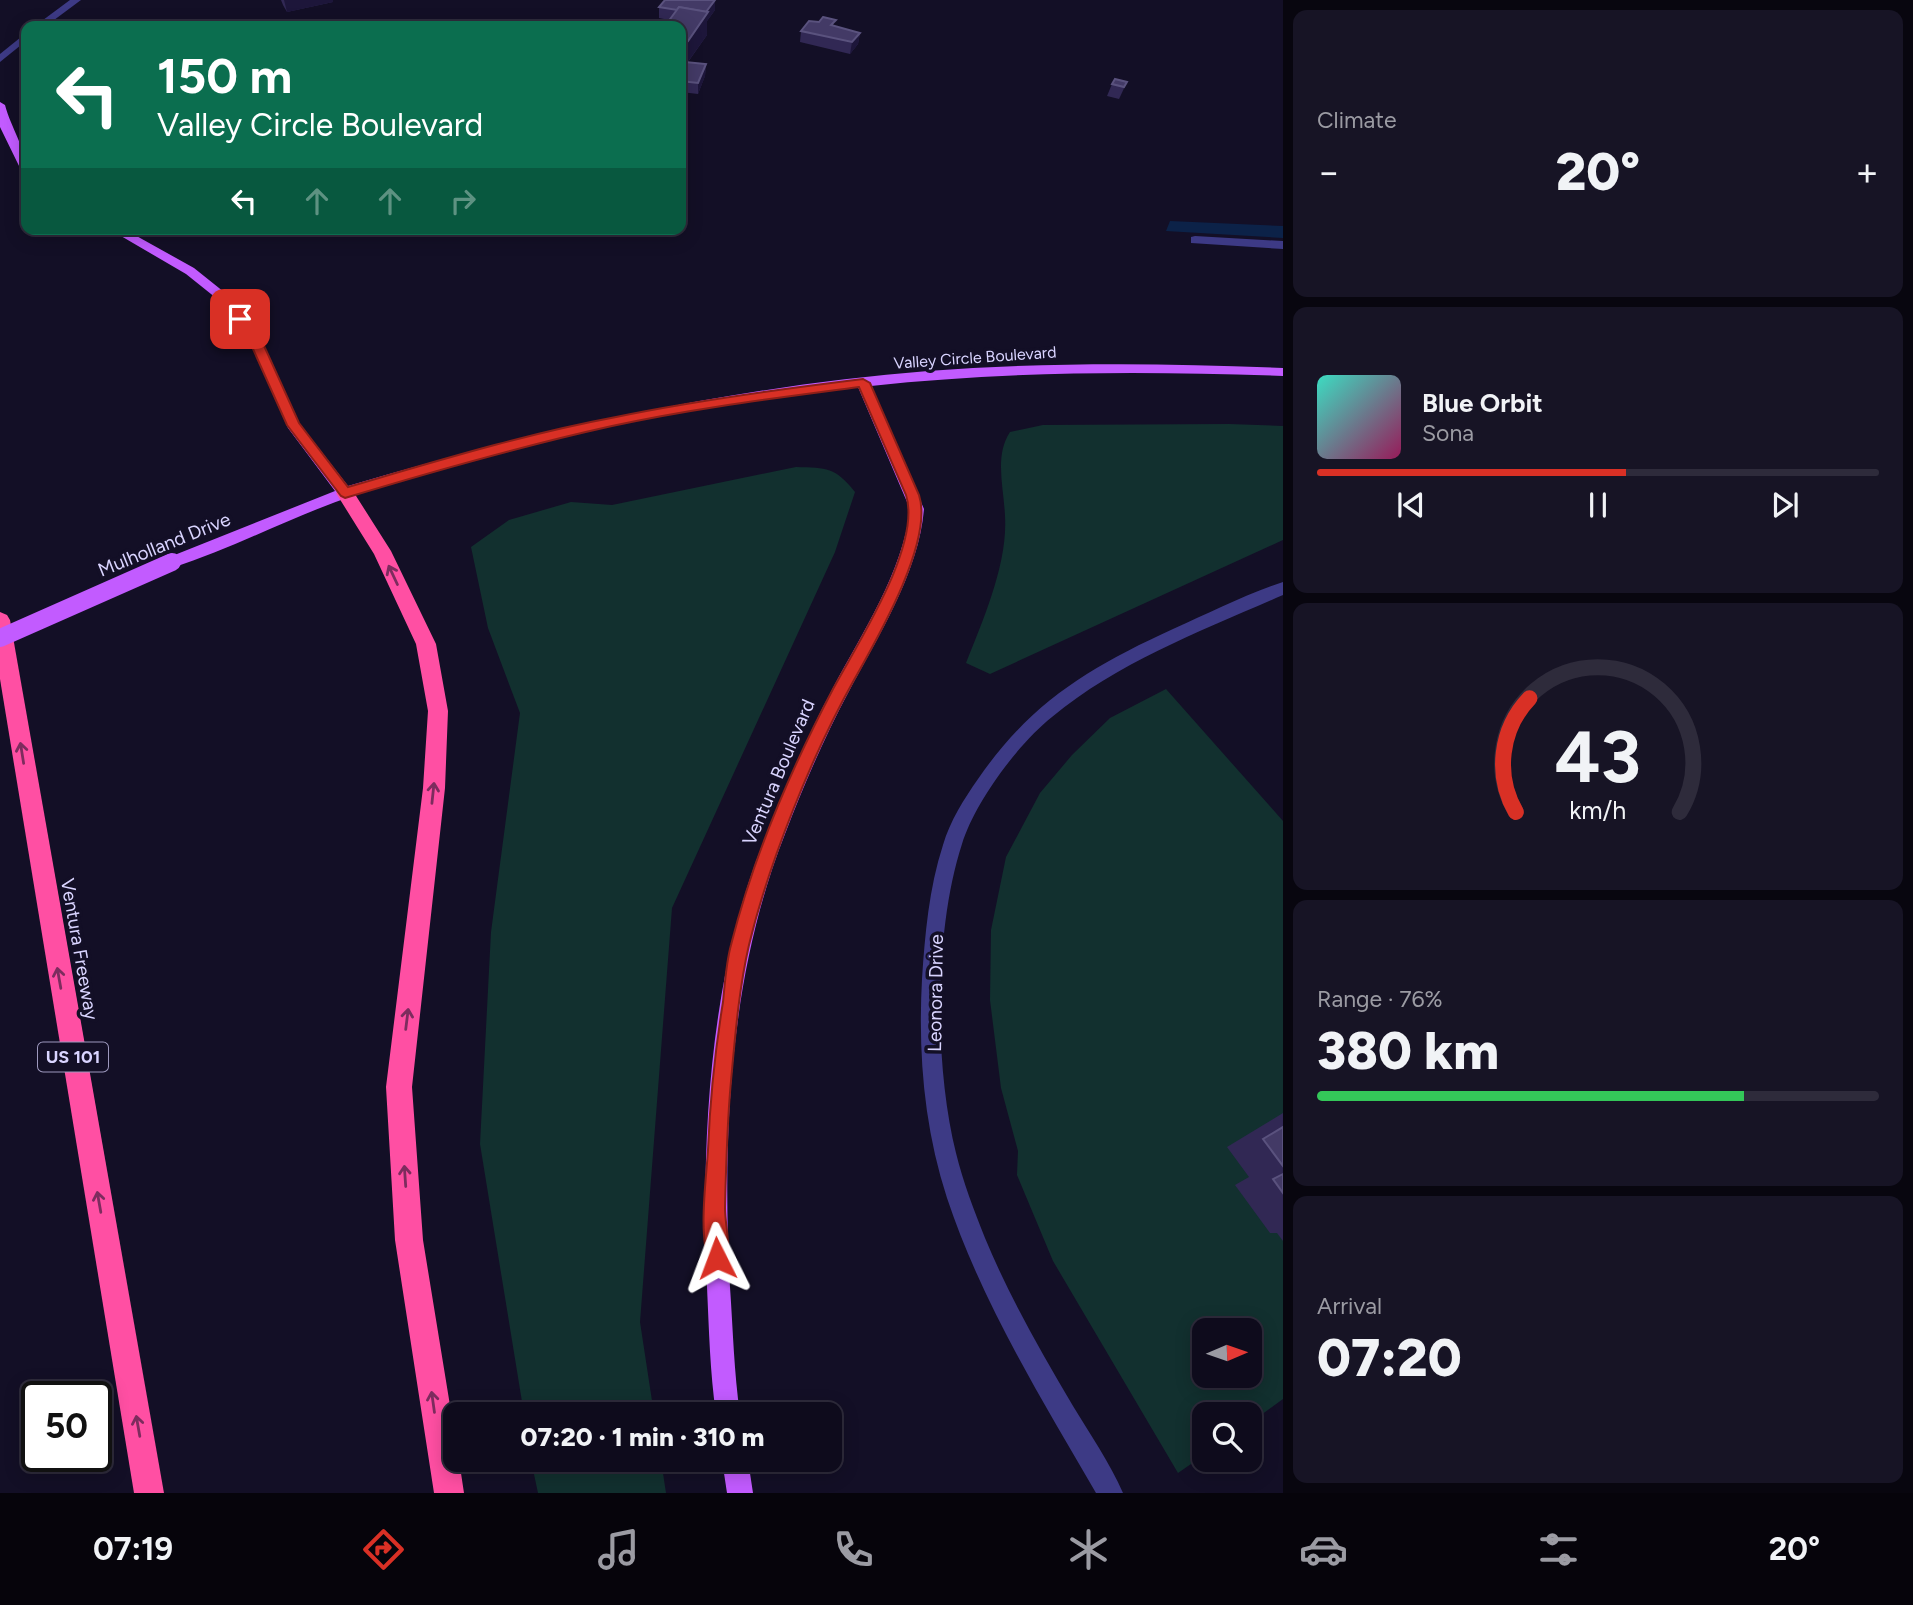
<!DOCTYPE html>
<meta charset="utf-8">
<style>
:root{--surface:#0e0b1c;--page:#171425;--text:#f1f3f6;--muted:#9b9ba3;--line:#2e2b3b;--accent:#d93025}
body{margin:0;font-family:Figtree,sans-serif;background:var(--page);color:var(--text);height:100vh;display:flex;flex-direction:column;font-size:26px;white-space:nowrap}
*{box-sizing:border-box;margin:0}
p{font-size:23px;color:var(--muted)}
.icon{flex:none;width:38px;height:38px;fill:none;stroke:currentColor;stroke-width:2;stroke-linecap:round;stroke-linejoin:round}
.map{position:relative;flex:1;overflow:hidden}
.details{display:flex;flex-direction:column;gap:10px;padding:10px;background:#08060f;width:630px}
.details>*{flex:none}
.guide{position:absolute;left:21px;top:21px;width:665px;height:214px;border-radius:14px;box-shadow:0 4px 18px #0003,0 0 0 2px var(--line);background:#0b6e4f;color:#fff;overflow:hidden}
.needle{width:46px;rotate:88deg}
.buttons{position:absolute;left:1192px;top:1318px;display:grid;gap:14px}
.buttons a{display:grid;place-items:center;width:70px;height:70px;border-radius:14px;background:var(--surface);box-shadow:0 4px 18px #0003,0 0 0 2px var(--line);font-size:35px}
.speed{position:absolute;left:21px;top:1381px;display:flex;gap:14px;font-size:35px;font-weight:700;text-align:center}
.speed>*{display:grid;place-content:center;width:91px;height:91px;border-radius:50%;background:var(--surface);box-shadow:0 4px 18px #0003,0 0 0 2px var(--line);line-height:1}
.speed .limit{border:4px solid #111;border-radius:10px;background:#fff;color:#111}
.pin{position:absolute;display:grid;place-items:center;width:60px;height:60px;color:#fff;margin:-30px;border-radius:14px;box-shadow:0 4px 10px #0006}
.me{position:absolute;width:77px;margin:-38px;rotate:357deg;stroke-linejoin:round;filter:drop-shadow(0 0 5px #0008)}
.turn{display:flex;align-items:center;gap:24px;height:147px;padding:0 21px;font-size:32px}
.turn .icon{width:91px;height:91px;stroke-width:2.5}
.turn b{display:block;font-size:49px;line-height:60px}
.lanes{display:flex;align-items:center;height:66px;padding:0 21px;background:#0003;justify-content:center;gap:35px;direction:ltr}
.lanes .off{opacity:.35}
.big{font-size:52px;font-weight:800;line-height:1.1}
.details .widget{flex:1;display:flex;flex-direction:column;justify-content:center;gap:10px;min-width:0;padding:0 24px;border-radius:14px;background:var(--page)}
.details .dial{align-items:center;gap:0}
.dial svg{height:182px;overflow:visible;fill:none;stroke:var(--line);stroke-width:7;stroke-linecap:round;text-anchor:middle}
.dial text{fill:var(--text);stroke:none}
.song{display:flex;align-items:center;gap:21px}
.cover{width:84px;height:84px;border-radius:10px;background:linear-gradient(135deg,hsl(170 70% 55%),hsl(330 70% 35%))}
.played{height:7px;border-radius:4px;background:linear-gradient(90deg,var(--accent) 55%,var(--line) 55%)}
.keys{display:flex;justify-content:space-around;direction:ltr}
.heat{display:flex;justify-content:space-between;align-items:center;font-size:38px;direction:ltr}
.charge{height:10px;border-radius:5px;background:linear-gradient(90deg,#34c759 76%,var(--line) 0)}
.trip{position:absolute;left:443px;top:1402px;width:399px;height:70px;border-radius:14px;background:var(--surface);box-shadow:0 4px 18px #0003,0 0 0 2px var(--line);font-weight:800;line-height:70px;text-align:center}
.dock{display:flex;height:112px;justify-content:space-around;align-items:center;background:#06040b;color:var(--muted)}
.dock .icon{width:49px;height:49px}
.dock .active{color:var(--accent)}
.dock b{font-size:32px;color:var(--text)}
main{display:flex;flex:1;min-height:0}
.map>svg:first-child{display:block}
.green{fill:#12302f;fill-rule:evenodd}
.water{fill:#0c2248}
.lines{fill:none;stroke-linecap:round;stroke-linejoin:round}
.minor{fill:#3d3a85;fill-rule:evenodd}
.major{fill:#c25bff;fill-rule:evenodd}
.highway{fill:#ff4fa3;fill-rule:evenodd}
.major-bridge{stroke:#c25bff;stroke-width:18}
.wall{fill:#312854}
.shaded-wall{fill:#1d163a}
.building{fill:#433a66;stroke:#5a527e;stroke-width:2}
.oneway{stroke:#7d2c5e}
.route{fill:#d93025;stroke:#8d1f18;stroke-width:2}
.labels{text-anchor:middle;stroke-width:7;stroke-linejoin:round;paint-order:stroke}
.far-street-label{font-size:16px;fill:#d9d4ff;stroke:#130f26}
.shield{fill:#130f26;stroke:#9e99be;stroke-width:2}
.shield-label{font-size:18px;font-weight:bold;fill:#d9d4ff}
.street-label{font-size:19px;fill:#d9d4ff;stroke:#130f26}
</style>
<main>
<div class="map">
<svg width="1283" height="1493" viewBox="0 0 1283 1493">
<rect width="100%" height="100%" fill="#130f26"/>
<g class="green">
<path d="M1229,424L1283,426V540L990,674L966,663C983,620 1008,563 1005,516C1004,489 994,456 1010,432L1043,425Z"/>
<path d="M796,467C827,468 835,467 855,492L835,552L672,908L640,1322L654,1414H524L480,1144L491,932L520,713L488,628L471,547L509,520L571,502L612,505Z"/>
<path d="M1166,689L1283,821V1399L1250,1423V1414H1204V1455L1178,1473L1053,1261L1017,1175L1018,1151L1001,1088L990,1000L991,930L1006,857L1040,793L1072,755L1110,718ZM1204,1330H1250V1376H1204Z"/>
<polygon points="531,1460 661,1460 666,1493 538,1493"/>
</g>
<polygon class="water" points="1170,221 1283,226 1283,238 1166,231"/>
<g class="lines">
<g class="minor">
<polygon points="70,0 81,0 46,26 35,26"/>
<polygon points="26,33 26,41 0,62 0,54"/>
<polygon points="1195,236 1283,241 1283,249 1191,243 1191,237"/>
<path d="M1283,582V595C1204,630 1120,661 1052,717C1018,744 975,802 962,844C934,930 934,1065 956,1153C963,1182 974,1210 985,1238C1009,1296 1041,1352 1073,1406C1090,1434 1110,1463 1123,1493H1096C1041,1398 982,1303 947,1198C924,1127 918,1054 922,979C925,934 929,888 943,845C950,821 964,799 978,779C1031,702 1090,667 1173,629C1209,613 1246,594 1283,582Z"/>
</g>
<g class="major">
<path d="M0,102L5,105C11,128 26,148 26,171L20,168L0,127Z"/>
<path d="M109,229H124L194,268L229,296L261,339L299,423L348,486C538,430 730,387 928,371C1047,362 1165,363 1283,368V376C1145,371 1008,371 871,386L924,509C919,572 877,638 848,693C824,738 803,787 785,834C729,975 722,1137 730,1287C733,1330 734,1372 740,1414H716C710,1372 709,1330 707,1287C701,1138 709,972 767,833C787,785 808,734 833,688C862,633 903,572 910,509L858,387C688,405 516,440 355,495C293,516 234,548 172,568L167,566L164,562L167,558L335,491L288,428L249,340L221,302L186,274Z"/>
<polygon points="722,1460 748,1460 753,1493 727,1493"/>
</g>
<g class="highway">
<polygon points="345,487 351,488 391,551 436,644 448,711 445,788 412,1087 423,1240 455,1436 455,1460 459,1460 464,1493 434,1493 395,1240 386,1087 423,788 428,711 416,644 374,554 336,493"/>
<polygon points="0,612 7,615 10,620 164,1493 134,1493 0,679"/>
</g>
<polyline class="major-bridge" points="0,638 172,562"/>
</g>
<g class="wall">
<polygon points="281,0 333,0 333,2 287,12 283,5"/>
<polygon points="659,7 715,10 707,21 707,35 688,62 706,64 705,76 698,94 681,92 681,26 669,20 659,18"/>
<polygon points="835,26 860,33 858,44 850,54 800,42 801,31"/>
<polygon points="1127,82 1119,99 1107,96 1112,84"/>
<polygon points="1283,1113 1283,1241 1277,1233 1270,1233 1235,1185 1249,1177 1227,1147"/>
</g>
<g class="shaded-wall">
<polygon points="284,0 333,0 333,2 287,12"/>
<polygon points="715,0 715,10 707,21 707,35 687,63 688,41 704,15"/>
<polygon points="860,33 858,44 850,54 852,42"/>
<polygon points="706,64 705,76 698,94 698,83"/>
</g>
<g class="building">
<polygon points="665,0 715,0 706,12 679,7 677,10 659,7"/>
<polygon points="679,7 708,12 688,41 681,39 681,26 665,26"/>
<polygon points="823,17 836,20 831,25 860,33 852,42 801,31 809,21 819,22"/>
<polygon points="303,23 304,26 288,26"/>
<polygon points="681,58 684,58 681,68"/>
<polygon points="685,62 706,64 698,83 681,81 681,73"/>
<polygon points="1115,79 1127,82 1124,87 1112,84"/>
<polygon points="1283,1127 1283,1166 1263,1139"/>
<polygon points="1283,1174 1283,1193 1273,1179"/>
</g>
<defs><path id="oneway-shaft" d="M-6 0H5M1.5-3L5.5 0L1.5 3" fill="none" stroke-width="1.6" stroke-linecap="round" stroke-linejoin="round" transform="scale(1.75)"/></defs>
<g class="oneway">
<use href="#oneway-shaft" transform="translate(393 575) rotate(-115)"/>
<use href="#oneway-shaft" transform="translate(22 753) rotate(-99)"/>
<use href="#oneway-shaft" transform="translate(433 793) rotate(-84)"/>
<use href="#oneway-shaft" transform="translate(59 978) rotate(-100)"/>
<use href="#oneway-shaft" transform="translate(407 1019) rotate(-83)"/>
<use href="#oneway-shaft" transform="translate(405 1176) rotate(-94)"/>
<use href="#oneway-shaft" transform="translate(99 1202) rotate(-100)"/>
<use href="#oneway-shaft" transform="translate(433 1402) rotate(-98)"/>
<use href="#oneway-shaft" transform="translate(138 1426) rotate(-100)"/>
</g>
<path class="route" d="M236,316H244L261,339L299,423L348,487C437,461 525,434 616,417C698,400 781,389 863,379L870,383L919,495C934,541 877,639 854,680C812,755 769,862 749,945C739,988 735,1037 731,1081C727,1123 726,1166 725,1208C725,1226 732,1248 725,1265L717,1268L710,1265C698,1236 706,1182 708,1150C710,1100 715,1051 723,1002C725,983 726,963 731,945C753,857 791,769 833,689C857,644 922,545 906,495L859,387C777,398 694,408 612,426C522,446 434,471 345,498L341,496L287,425L249,340L234,319Z"/>
<g class="labels">
<g class="far-street-label">
<text transform="translate(975 357) rotate(-4)" y="6">Valley Circle Boulevard</text>
</g>
<rect class="shield" x="38" y="1042.5" width="70" height="29" rx="5"/>
<g class="shield-label">
<text x="73" y="1063">US 101</text>
</g>
<g class="street-label">
<text transform="translate(164 544) rotate(-22)" y="7">Mulholland Drive</text>
<text transform="translate(778 772) rotate(-67)" y="7">Ventura Boulevard</text>
<text transform="translate(80 949) rotate(80)" y="7">Ventura Freeway</text>
<text transform="translate(935 993) rotate(-89)" y="7">Leonora Drive</text>
</g>
</g>
</svg>
<div class="buttons">
<a><svg class="needle" viewBox="-14 -14 28 28"><path d="M0-13l5 13h-10z" fill="#e53935"/><path d="M0 13l5-13h-10z" fill="#9b9ba3"/></svg></a>
<a><svg class="icon" aria-label="search" viewBox="0 0 24 24"><circle cx="10" cy="10" r="6"/><path d="M15 15l6 6"/></svg></a>
</div>
<div class="speed"><div class="limit">50</div></div>
<div class="pin" style="left:240px;top:319px;background:#d93025"><svg class="icon" aria-label="arrive" viewBox="0 0 24 24"><path d="M6 21V4h12l-3 4 3 4H6"/></svg></div>
<svg class="me" style="left:717px;top:1258px" viewBox="-20 -20 40 40"><path d="M0-17L14 15 0 8-14 15z" fill="#d93025" stroke="#fff" stroke-width="4"/></svg>
<div class="trip">07:20 · 1 min · 310 m</div>
<div class="guide">
<div class="turn"><svg class="icon" aria-label="left" viewBox="0 0 24 24"><path d="M17 20v-9H6M10 6l-5 5 5 5"/></svg><div><b>150 m</b>Valley Circle Boulevard</div></div>
<div class="lanes"><svg class="icon" aria-label="left" viewBox="0 0 24 24"><path d="M17 20v-9H6M10 6l-5 5 5 5"/></svg><svg class="icon off" aria-label="ahead" viewBox="0 0 24 24"><path d="M12 20V5M6 11l6-6 6 6"/></svg><svg class="icon off" aria-label="ahead" viewBox="0 0 24 24"><path d="M12 20V5M6 11l6-6 6 6"/></svg><svg class="icon off" aria-label="right" viewBox="0 0 24 24"><path d="M7 20v-9h11M14 6l5 5-5 5"/></svg></div>
</div>
</div>
<section class="details">
<div class="widget"><p>Climate</p>
<div class="heat"><a>−</a><b class="big">20°</b><a>+</a></div>
</div>
<div class="widget">
<div class="song"><i class="cover"></i><div><b>Blue Orbit</b><p>Sona</p></div></div>
<div class="played"></div>
<div class="keys"><svg class="icon" aria-label="previous" viewBox="0 0 24 24"><path d="M18 5L8 12l10 7zM5 5v14"/></svg><svg class="icon" aria-label="pause" viewBox="0 0 24 24"><path d="M8 5v14M16 5v14"/></svg><svg class="icon" aria-label="next" viewBox="0 0 24 24"><path d="M6 5l10 7-10 7zM19 5v14"/></svg></div>
</div>
<div class="widget dial"><svg viewBox="0 0 100 80">
<path d="M14 69A42 42 0 1 1 86 69"/>
<path d="M14 69A42 42 0 0 1 20 19" stroke="#d93025"/>
<text x="50" y="56" font-size="32" font-weight="700">43</text>
<text x="50" y="72" font-size="11">km/h</text>
</svg></div>
<div class="widget"><p>Range · 76%</p><b class="big">380 km</b><div class="charge"></div></div>
<div class="widget"><p>Arrival</p><b class="big">07:20</b></div>
</section>
</main>
<nav class="dock">
<b>07:19</b>
<svg class="icon active" aria-label="directions" viewBox="0 0 24 24"><path d="M12 3l9 9-9 9-9-9zM9 14v-3h6M13 9l2 2-2 2"/></svg>
<svg class="icon" aria-label="music" viewBox="0 0 24 24"><path d="M9 18V5l10-2v13"/><circle cx="6" cy="18" r="3"/><circle cx="16" cy="16" r="3"/></svg>
<svg class="icon" aria-label="phone" viewBox="0 0 24 24"><path d="M5 4h4l2 5-3 2q2 4 5 5l2-3 5 2v4C11 20 4 13 5 4z"/></svg>
<svg class="icon" aria-label="climate" viewBox="0 0 24 24"><path d="M12 3v18M4 7l16 10M4 17L20 7"/></svg>
<svg class="icon" aria-label="car" viewBox="0 0 24 24"><path d="M5 17H2v-5l4-1 3-4h7l3 4 3 1v5h-3M9 17h6M6 11h13"/><circle cx="7" cy="17" r="2"/><circle cx="17" cy="17" r="2"/></svg>
<svg class="icon" aria-label="filters" viewBox="0 0 24 24"><path d="M4 7h16M4 17h16"/><circle cx="9" cy="7" r="2"/><circle cx="15" cy="17" r="2"/></svg>
<b>20°</b>
</nav>
